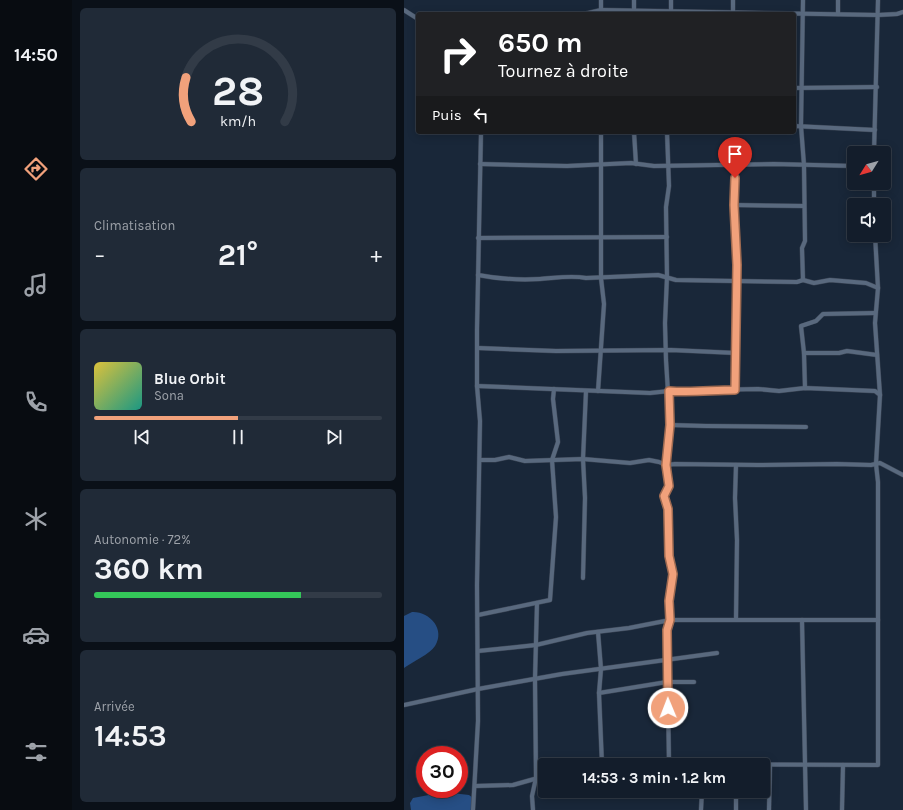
<!DOCTYPE html>
<html lang="fr">
<meta charset="utf-8">
<style>
:root{--surface:#131d2b;--page:#202a37;--text:#f1f3f6;--muted:#9da2a9;--line:#323b47;--accent:#f1a17b}
body{margin:0;font-family:Karla,sans-serif;background:var(--page);color:var(--text);height:100vh;display:flex;flex-direction:column;font-size:15px;white-space:nowrap}
*{box-sizing:border-box;margin:0}
p{font-size:13px;color:var(--muted)}
.icon{flex:none;width:22px;height:22px;fill:none;stroke:currentColor;stroke-width:2;stroke-linecap:round;stroke-linejoin:round}
.map{position:relative;flex:1;overflow:hidden}
.panel{display:flex;flex-direction:column;gap:8px;padding:8px;background:#0a1018;width:332px}
.panel>*{flex:none}
.guide{position:absolute;left:12px;top:12px;width:380px;height:122px;border-radius:4px;box-shadow:0 2px 10px #0003,0 0 0 1px var(--line);background:#202124;color:#fff;overflow:hidden}
.needle{width:26px;rotate:233deg}
.tools{position:absolute;left:443px;top:146px;display:grid;gap:8px}
.tools a{display:grid;place-items:center;width:44px;height:44px;border-radius:4px;background:var(--surface);box-shadow:0 2px 10px #0003,0 0 0 1px var(--line);font-size:20px}
.speed{position:absolute;left:12px;top:746px;display:flex;gap:8px;font-size:20px;font-weight:700;text-align:center}
.speed>*{display:grid;place-content:center;width:52px;height:52px;border-radius:50%;background:var(--surface);box-shadow:0 2px 10px #0003,0 0 0 1px var(--line);line-height:1}
.speed .limit{border:6px solid #d22;background:#fff;color:#111}
.pin{position:absolute;display:grid;place-items:center;width:34px;height:34px;color:#fff;margin:-41px -17px;border-radius:50% 50% 50% 0;rotate:-45deg;box-shadow:0 0 4px #0007}
.pin .icon{rotate:45deg}
.me{position:absolute;width:44px;margin:-22px;rotate:359deg;stroke-linejoin:round;filter:drop-shadow(0 0 3px #0008)}
.turn{display:flex;align-items:center;gap:14px;height:84px;padding:0 16px;font-size:18px}
.turn .icon{width:52px;height:52px;stroke-width:2.5}
.turn b{display:block;font-size:28px;line-height:34px}
.then{display:flex;align-items:center;height:38px;padding:0 16px;background:#0003;gap:8px;font-size:15px}
.big{font-size:30px;font-weight:700;line-height:1.1}
.panel .tile{flex:1;display:flex;flex-direction:column;justify-content:center;gap:6px;min-width:0;padding:0 14px;border-radius:6px;background:var(--page)}
.panel .dial{align-items:center;gap:0}
.dial svg{height:104px;overflow:visible;fill:none;stroke:var(--line);stroke-width:7;stroke-linecap:round;text-anchor:middle}
.dial text{fill:var(--text);stroke:none}
.song{display:flex;align-items:center;gap:12px}
.cover{width:48px;height:48px;border-radius:6px;background:linear-gradient(135deg,hsl(50 70% 55%),hsl(170 70% 35%))}
.played{height:4px;border-radius:2px;background:linear-gradient(90deg,var(--accent) 50%,var(--line) 50%)}
.keys{display:flex;justify-content:space-around;direction:ltr}
.heat{display:flex;justify-content:space-between;align-items:center;font-size:22px;direction:ltr}
.charge{height:6px;border-radius:3px;background:linear-gradient(90deg,#34c759 72%,var(--line) 0)}
.trip{position:absolute;left:134px;top:758px;width:232px;height:40px;border-radius:4px;background:var(--surface);box-shadow:0 2px 10px #0003,0 0 0 1px var(--line);font-weight:700;line-height:40px;text-align:center}
main{display:flex;flex:1;min-height:0}
.menu{display:flex;flex-direction:column;width:72px;justify-content:space-around;align-items:center;background:#080c11;color:var(--muted)}
.menu .icon{width:28px;height:28px}
.menu .current{color:var(--accent)}
.menu b{font-size:18px;color:var(--text)}
.map>svg:first-child{display:block}
.green{fill:#264e84}
.lines{fill:none;stroke-linecap:round;stroke-linejoin:round}
.minor-casing{stroke:#3a4454;stroke-width:5}
.minor{stroke:#59697e;stroke-width:4}
.route-casing{stroke:#9d6950;stroke-width:10}
.route{stroke:#f1a17b;stroke-width:7}
</style>
<main>
<nav class="menu">
<b>14:50</b>
<svg class="icon current" aria-label="directions" viewBox="0 0 24 24"><path d="M12 3l9 9-9 9-9-9zM9 14v-3h6M13 9l2 2-2 2"/></svg>
<svg class="icon" aria-label="music" viewBox="0 0 24 24"><path d="M9 18V5l10-2v13"/><circle cx="6" cy="18" r="3"/><circle cx="16" cy="16" r="3"/></svg>
<svg class="icon" aria-label="phone" viewBox="0 0 24 24"><path d="M5 4h4l2 5-3 2q2 4 5 5l2-3 5 2v4C11 20 4 13 5 4z"/></svg>
<svg class="icon" aria-label="climate" viewBox="0 0 24 24"><path d="M12 3v18M4 7l16 10M4 17L20 7"/></svg>
<svg class="icon" aria-label="car" viewBox="0 0 24 24"><path d="M5 17H2v-5l4-1 3-4h7l3 4 3 1v5h-3M9 17h6M6 11h13"/><circle cx="7" cy="17" r="2"/><circle cx="17" cy="17" r="2"/></svg>
<svg class="icon" aria-label="filters" viewBox="0 0 24 24"><path d="M4 7h16M4 17h16"/><circle cx="9" cy="7" r="2"/><circle cx="15" cy="17" r="2"/></svg>
</nav>
<section class="panel">
<div class="tile dial"><svg viewBox="0 0 100 80">
<path d="M14 69A42 42 0 1 1 86 69"/>
<path d="M14 69A42 42 0 0 1 10 35" stroke="#f1a17b"/>
<text x="50" y="56" font-size="32" font-weight="700">28</text>
<text x="50" y="72" font-size="11">km/h</text>
</svg></div>
<div class="tile"><p>Climatisation</p>
<div class="heat"><a>−</a><b class="big">21°</b><a>+</a></div>
</div>
<div class="tile">
<div class="song"><i class="cover"></i><div><b>Blue Orbit</b><p>Sona</p></div></div>
<div class="played"></div>
<div class="keys"><svg class="icon" aria-label="previous" viewBox="0 0 24 24"><path d="M18 5L8 12l10 7zM5 5v14"/></svg><svg class="icon" aria-label="pause" viewBox="0 0 24 24"><path d="M8 5v14M16 5v14"/></svg><svg class="icon" aria-label="next" viewBox="0 0 24 24"><path d="M6 5l10 7-10 7zM19 5v14"/></svg></div>
</div>
<div class="tile"><p>Autonomie · 72%</p><b class="big">360 km</b><div class="charge"></div></div>
<div class="tile"><p>Arrivée</p><b class="big">14:53</b></div>
</section>
<div class="map">
<svg width="499" height="810" viewBox="0 0 499 810">
<rect width="100%" height="100%" fill="#192739"/>
<g class="green">
<path d="M8,612C25,611 42,629 31,646C26,654 8,662 0,668V616Z"/>
<polygon points="48,793 65,795 69,798 68,810 7,810 6,803 9,798 30,794"/>
</g>
<g class="lines">
<defs>
<g id="minor">
<polyline points="399,0 397,126 400,165 401,241 398,248 399,280"/>
<polyline points="0,10 14,19"/>
<polyline points="180,14 197,10 474,15 493,14 499,12"/>
<polyline points="197,14 197,0"/>
<polyline points="230,14 230,0"/>
<polyline points="267,14 267,0"/>
<polyline points="329,14 329,0"/>
<polyline points="434,14 434,0"/>
<polyline points="390,88 473,87"/>
<polyline points="390,126 471,130"/>
<polyline points="230,132 232,164"/>
<polyline points="263,132 265,186 262,207 263,277 261,323 262,360 266,425 262,465 265,486 260,496 264,509 265,556 269,574 265,601 266,620 263,631 265,764"/>
<polyline points="470,153 474,0"/>
<polyline points="76,164 163,166 227,163 250,166 370,164 450,166"/>
<polyline points="331,165 330,205 333,265 331,390"/>
<polyline points="470,183 470,205"/>
<polyline points="330,205 400,206"/>
<polyline points="74,238 263,237"/>
<path d="M74,275C94,279 116,280 136,279C151,278 167,275 182,278L254,275L272,280L393,282L399,280L410,283L426,280L462,283L474,288"/>
<polyline points="74,348 152,351 267,350 332,353"/>
<polyline points="400,353 435,353 443,351 473,355"/>
<polyline points="73,386 246,393 265,391 284,393 307,390 354,389 375,391 401,388 471,391 476,395"/>
<polyline points="401,388 400,353 397,326 412,321 419,314 471,313"/>
<polyline points="194,391 200,304 197,278 197,132"/>
<polyline points="266,425 302,426 402,427"/>
<polyline points="76,460 91,460 105,457 121,461 179,459 226,463 245,460 255,462 262,465 271,464 354,465 433,464 467,465 476,463 499,475"/>
<polyline points="179,578 181,498 179,459 182,391"/>
<polyline points="74,615 146,600 152,517 148,460 154,442 149,399 150,389"/>
<polyline points="332,619 333,540 331,498 332,465"/>
<polyline points="398,620 402,810"/>
<polyline points="194,632 197,669 195,693 198,764"/>
<polyline points="74,651 132,645 183,633 225,628 266,620 474,620"/>
<polyline points="195,693 263,682 290,682"/>
<polyline points="0,705 74,689 158,674 313,653"/>
<polyline points="193,765 198,764 474,765 474,482 472,464 476,395 471,323 474,288 471,235"/>
<polyline points="71,786 109,785 141,776"/>
<polyline points="332,791 332,810"/>
<polyline points="69,810 74,721 73,585 76,421 73,386 73,330 77,132"/>
<polyline points="129,810 128,796 132,778 131,679 133,603"/>
<polyline points="297,810 298,791"/>
<polyline points="365,810 366,765"/>
<polyline points="438,810 439,765"/>
</g>
</defs>
<use href="#minor" class="minor-casing"/>
<use href="#minor" class="minor"/>
</g>
<g class="lines">
<defs>
<path id="route" d="M264,708L263,630L266,620L265,601L269,574L265,556L264,509L260,496L265,486L262,465L266,425L265,391C288,393 308,390 331,390L333,265L330,205L331,178"/>
</defs>
<use href="#route" class="route-casing"/>
<use href="#route" class="route"/>
</g>
</svg>
<div class="tools">
<a><svg class="needle" viewBox="-14 -14 28 28"><path d="M0-13l5 13h-10z" fill="#e53935"/><path d="M0 13l5-13h-10z" fill="#9da2a9"/></svg></a>
<a><svg class="icon" aria-label="sound" viewBox="0 0 24 24"><path d="M4 9h4l5-4v14l-5-4H4zM17 9q2 3 0 6"/></svg></a>
</div>
<div class="speed"><div class="limit">30</div></div>
<div class="pin" style="left:331px;top:178px;background:#d93025"><svg class="icon" aria-label="arrive" viewBox="0 0 24 24"><path d="M6 21V4h12l-3 4 3 4H6"/></svg></div>
<svg class="me" style="left:264px;top:708px" viewBox="-20 -20 40 40"><circle r="17" fill="#f1a17b" stroke="#fff" stroke-width="3"/><path d="M0-11L8 9 0 5-8 9z" fill="#fff"/></svg>
<div class="trip">14:53 · 3 min · 1.2 km</div>
<div class="guide">
<div class="turn"><svg class="icon" aria-label="right" viewBox="0 0 24 24"><path d="M7 20v-9h11M14 6l5 5-5 5"/></svg><div><b>650 m</b>Tournez à droite</div></div>
<div class="then">Puis<svg class="icon" aria-label="left" viewBox="0 0 24 24"><path d="M17 20v-9H6M10 6l-5 5 5 5"/></svg></div>
</div>
</div>
</main>
